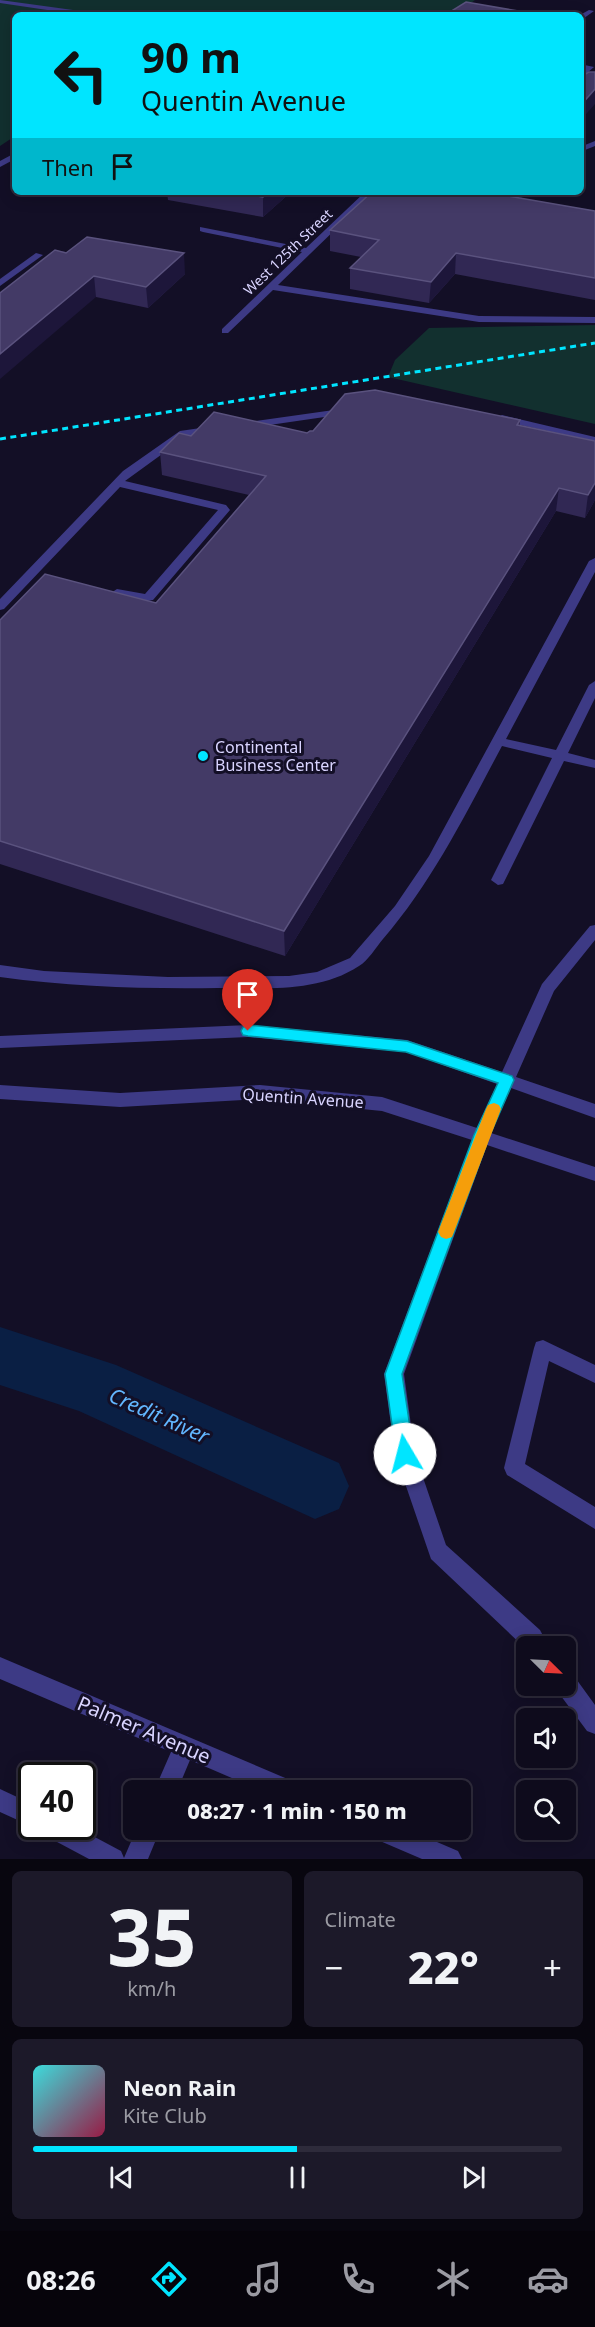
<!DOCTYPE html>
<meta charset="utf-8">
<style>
:root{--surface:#0e0b1c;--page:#1c1929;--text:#f1f3f6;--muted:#9b9ba3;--line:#2e2b3b;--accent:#00e5ff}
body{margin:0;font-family:"Noto Sans",sans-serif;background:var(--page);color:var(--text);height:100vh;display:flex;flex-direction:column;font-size:22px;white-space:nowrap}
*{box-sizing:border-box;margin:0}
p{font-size:20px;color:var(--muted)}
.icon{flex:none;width:33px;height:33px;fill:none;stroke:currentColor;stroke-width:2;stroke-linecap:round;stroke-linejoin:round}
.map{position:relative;height:1859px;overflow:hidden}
.side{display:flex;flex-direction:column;gap:12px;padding:12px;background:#08060f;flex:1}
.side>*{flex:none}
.top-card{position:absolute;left:12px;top:12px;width:572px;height:183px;border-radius:9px;box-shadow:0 3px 15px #0003,0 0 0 2px var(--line);background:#00e5ff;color:#111;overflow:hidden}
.needle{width:39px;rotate:114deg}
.buttons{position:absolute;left:516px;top:1636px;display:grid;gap:12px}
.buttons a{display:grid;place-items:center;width:60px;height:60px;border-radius:9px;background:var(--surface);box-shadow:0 3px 15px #0003,0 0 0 2px var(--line);font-size:30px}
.speed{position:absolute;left:18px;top:1762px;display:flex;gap:12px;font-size:30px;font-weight:700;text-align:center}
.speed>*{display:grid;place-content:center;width:78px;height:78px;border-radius:50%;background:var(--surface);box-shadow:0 3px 15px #0003,0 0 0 2px var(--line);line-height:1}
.speed .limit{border:3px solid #111;border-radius:9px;background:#fff;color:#111}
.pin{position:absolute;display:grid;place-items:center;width:51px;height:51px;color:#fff;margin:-62px -26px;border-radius:50% 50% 50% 0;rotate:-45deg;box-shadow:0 0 6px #0007}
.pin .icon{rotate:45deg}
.me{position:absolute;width:66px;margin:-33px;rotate:352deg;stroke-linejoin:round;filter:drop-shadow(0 0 4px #0008)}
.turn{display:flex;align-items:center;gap:21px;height:126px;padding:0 30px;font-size:27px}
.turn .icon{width:78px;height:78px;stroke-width:2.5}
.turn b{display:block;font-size:42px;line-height:51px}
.then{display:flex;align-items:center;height:57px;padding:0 30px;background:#0003;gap:12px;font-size:22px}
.big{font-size:45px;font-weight:800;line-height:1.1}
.side .card{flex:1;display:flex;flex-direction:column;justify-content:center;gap:9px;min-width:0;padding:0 21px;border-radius:9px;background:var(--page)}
.side .dial{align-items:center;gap:0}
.dial b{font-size:78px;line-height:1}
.song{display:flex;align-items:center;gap:18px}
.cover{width:72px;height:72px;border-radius:9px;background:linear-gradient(135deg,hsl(180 70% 55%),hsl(340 70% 35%))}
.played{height:6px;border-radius:3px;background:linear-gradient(90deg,var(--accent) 50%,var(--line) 50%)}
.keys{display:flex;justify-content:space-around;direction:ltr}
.heat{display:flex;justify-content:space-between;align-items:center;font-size:33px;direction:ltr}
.side .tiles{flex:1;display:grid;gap:12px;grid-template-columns:1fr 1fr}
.card:last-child{grid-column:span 2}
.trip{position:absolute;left:123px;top:1780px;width:348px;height:60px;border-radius:9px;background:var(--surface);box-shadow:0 3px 15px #0003,0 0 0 2px var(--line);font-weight:800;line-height:60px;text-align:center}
.tabs{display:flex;height:96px;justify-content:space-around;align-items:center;background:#06040b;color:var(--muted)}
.tabs .icon{width:42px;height:42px}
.tabs .active{color:var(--accent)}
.tabs b{font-size:27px;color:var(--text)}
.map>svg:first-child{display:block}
.green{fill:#12302f}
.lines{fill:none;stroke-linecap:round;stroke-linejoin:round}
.river{fill:#0a1f44;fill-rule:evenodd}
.minor{fill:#3d3a85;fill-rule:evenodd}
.rail{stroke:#00e5ff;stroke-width:3;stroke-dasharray:6 4.5;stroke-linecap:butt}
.wall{fill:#312854}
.shaded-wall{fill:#1d163a}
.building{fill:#433a66;stroke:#5a527e;stroke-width:1.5}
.route{fill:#00e5ff;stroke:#0095a6;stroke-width:1.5}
.slow{fill:#f59e0b}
.poi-dot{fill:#00e5ff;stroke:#130f26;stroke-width:2}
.labels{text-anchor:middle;stroke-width:6;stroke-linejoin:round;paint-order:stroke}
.far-street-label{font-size:14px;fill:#d9d4ff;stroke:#130f26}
.poi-label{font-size:16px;fill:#d9d4ff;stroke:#130f26;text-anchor:start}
.street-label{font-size:16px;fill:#d9d4ff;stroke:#130f26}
.near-street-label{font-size:20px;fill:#d9d4ff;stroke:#130f26}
.near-water-label{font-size:21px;font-style:italic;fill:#62b6ff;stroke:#130f26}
</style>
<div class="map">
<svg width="595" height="1859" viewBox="0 0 595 1859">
<rect width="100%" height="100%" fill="#130f26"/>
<g class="green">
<polygon points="0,0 475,0 454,15 15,15 15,136 0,146"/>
<polygon points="595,325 595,424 388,377 395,360 429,328"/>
</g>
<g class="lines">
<polygon class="river" points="0,1327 116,1365 339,1463 349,1486 339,1509 315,1519 79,1411 0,1385"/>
<g class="minor">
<polygon points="0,0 95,13 98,15 81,15 0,3"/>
<polygon points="589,10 594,11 580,21 580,15"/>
<polygon points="580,64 594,67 580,79 580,72 584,69 580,68"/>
<polygon points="595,141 595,146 580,152 580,147"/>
<polygon points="15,153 15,159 0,167 0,161"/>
<polygon points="365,192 374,192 278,285 479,316 595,317 595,323 479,322 273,290 228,333 222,333 222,329 302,252 203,232 200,231 200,227 306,248"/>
<polygon points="36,253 43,255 0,286 0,279"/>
<polygon points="348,408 352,409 352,413 241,429 236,426 241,423"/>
<polygon points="502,415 595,437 595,443 498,420 497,418"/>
<polygon points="214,426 219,429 218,431 187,436 125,481 226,505 230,510 153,600 141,602 113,596 111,593 117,589 145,594 218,510 120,487 4,609 0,610 0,599 123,471 180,431"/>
<path d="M595,558V572L506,739L556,750L589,685L595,681V698L568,753L595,760V768L564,761L503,884L498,885L491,880L552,758L502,746C466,813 433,881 383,939C376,947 368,961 359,966C318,993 264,988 218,988C145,989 72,987 0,977V965L44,971L168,977L289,976L317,972L350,958L395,906L429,856L589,561Z"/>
<polygon points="595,925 595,940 554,991 516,1077 595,1104 595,1118 511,1088 491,1133 595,1167 595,1181 487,1145 404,1374 415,1454 446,1545 540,1630 549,1647 526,1649 431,1559 395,1454 384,1374 472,1140 382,1111 260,1099 120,1107 0,1099 0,1085 120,1093 260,1085 382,1097 477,1128 497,1084 406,1052 248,1037 0,1048 0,1036 248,1025 407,1040 502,1072 542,984 590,926"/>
<polygon points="543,1340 595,1365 595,1383 549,1361 525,1464 595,1507 595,1529 507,1475 504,1468 534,1348 536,1342"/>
<polygon points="0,1657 297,1783 300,1791 262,1791 190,1760 177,1791 154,1791 171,1752 0,1679"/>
<polygon points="566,1673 574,1676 595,1705 595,1734 587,1731 558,1692 556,1686 566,1686"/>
<polygon points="0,1789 32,1804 33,1827 0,1812"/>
<polygon points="40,1827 76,1827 121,1851 124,1858 136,1830 160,1830 148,1859 89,1859 44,1835"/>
<polygon points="369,1830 409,1830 458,1851 462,1859 422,1859 373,1838"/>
</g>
<polyline class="rail" points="0,439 595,343"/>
</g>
<g class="wall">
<polygon points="167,192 291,192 263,217 168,200"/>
<polygon points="372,192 526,192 521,198 595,211 595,300 455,274 429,303 350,289 350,268 361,257 330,251 330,230"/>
<polygon points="55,250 185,274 148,308 96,297"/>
<polygon points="520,420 520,425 595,441 595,500 585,518 556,511 285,956 0,864 0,620 156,603 249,495 162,475 160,452 191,436 307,433 313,431"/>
</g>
<g class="shaded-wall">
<polygon points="595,89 595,104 580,121 580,106"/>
<polygon points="269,192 291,192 263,217 263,197"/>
<polygon points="511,192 526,192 506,216 508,196"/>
<polygon points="184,253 185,274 148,308 146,287"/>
<polygon points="456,253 455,274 429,303 431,282"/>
<polygon points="94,276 96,297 0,379 0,354"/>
<polygon points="595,483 595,500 585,518 588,495"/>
<polygon points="559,488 556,511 285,956 284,931"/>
</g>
<g class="building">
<polygon points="466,2 518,11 512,15 445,15"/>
<polygon points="589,72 595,72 595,89 580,106 580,77"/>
<polygon points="234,192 269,192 263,197"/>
<polygon points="372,192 511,192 508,196 595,211 595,278 456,253 431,282 350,268 379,240 330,230"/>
<polygon points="87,237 184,253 146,287 94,276 0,354 0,293 55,250 66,253"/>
<polygon points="375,390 520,420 517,425 595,441 595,483 588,495 559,488 284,931 0,841 0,620 45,574 156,603 266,476 160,452 179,433 191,436 214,412 307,433 310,431 313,431 345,394"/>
</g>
<polygon class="route" points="248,1025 407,1041 512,1076 514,1080 490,1135 402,1374 414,1454 412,1460 405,1463 399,1460 396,1454 385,1374 474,1135 498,1083 406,1052 248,1036 243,1035 241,1031 243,1027"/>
<polygon class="slow" points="494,1103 499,1105 501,1109 454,1232 452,1237 446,1239 441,1237 438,1232 486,1109 488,1105"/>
<circle class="poi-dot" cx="203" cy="756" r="6"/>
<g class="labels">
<g class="far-street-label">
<text transform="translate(288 252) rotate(-44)" y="5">West 125th Street</text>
</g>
<g class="poi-label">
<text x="215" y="753">Continental<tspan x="215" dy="18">Business Center</tspan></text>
</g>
<g class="street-label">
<text transform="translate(303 1098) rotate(4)" y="6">Quentin Avenue</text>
</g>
<g class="near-street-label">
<text transform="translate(144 1730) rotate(23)" y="7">Palmer Avenue</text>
</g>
<g class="near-water-label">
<text transform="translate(159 1416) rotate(24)" y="7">Credit River</text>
</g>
</g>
</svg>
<div class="buttons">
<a><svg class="needle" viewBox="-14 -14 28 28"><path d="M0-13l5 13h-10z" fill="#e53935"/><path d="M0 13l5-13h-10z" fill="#9b9ba3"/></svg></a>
<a><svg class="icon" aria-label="sound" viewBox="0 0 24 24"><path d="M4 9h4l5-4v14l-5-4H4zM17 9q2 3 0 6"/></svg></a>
<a><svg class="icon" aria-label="search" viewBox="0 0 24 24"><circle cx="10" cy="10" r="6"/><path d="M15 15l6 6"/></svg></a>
</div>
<div class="speed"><div class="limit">40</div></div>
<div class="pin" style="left:248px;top:1031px;background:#d93025"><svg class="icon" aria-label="arrive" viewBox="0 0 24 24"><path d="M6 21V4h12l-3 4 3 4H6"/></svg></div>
<svg class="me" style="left:405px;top:1454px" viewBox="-20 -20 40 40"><circle r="19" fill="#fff"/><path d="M0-13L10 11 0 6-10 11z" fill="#00e5ff"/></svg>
<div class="trip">08:27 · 1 min · 150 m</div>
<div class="top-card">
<div class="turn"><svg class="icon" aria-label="left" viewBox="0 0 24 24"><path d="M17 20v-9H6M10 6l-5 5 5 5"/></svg><div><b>90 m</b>Quentin Avenue</div></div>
<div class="then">Then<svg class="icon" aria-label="arrive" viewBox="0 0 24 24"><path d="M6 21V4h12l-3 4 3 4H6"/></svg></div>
</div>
</div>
<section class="side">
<div class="tiles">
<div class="card dial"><b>35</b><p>km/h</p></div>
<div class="card"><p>Climate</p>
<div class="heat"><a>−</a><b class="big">22°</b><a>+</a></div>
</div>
<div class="card">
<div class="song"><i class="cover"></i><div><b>Neon Rain</b><p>Kite Club</p></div></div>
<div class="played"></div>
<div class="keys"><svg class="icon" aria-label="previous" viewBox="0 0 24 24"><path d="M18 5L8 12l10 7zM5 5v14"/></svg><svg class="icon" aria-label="pause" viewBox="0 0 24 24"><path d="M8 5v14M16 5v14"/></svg><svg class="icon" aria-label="next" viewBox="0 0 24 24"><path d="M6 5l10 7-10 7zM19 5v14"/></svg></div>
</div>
</div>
</section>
<nav class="tabs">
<b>08:26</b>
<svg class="icon active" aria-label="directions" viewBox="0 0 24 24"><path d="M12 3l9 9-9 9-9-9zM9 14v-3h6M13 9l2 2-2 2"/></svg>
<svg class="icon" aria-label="music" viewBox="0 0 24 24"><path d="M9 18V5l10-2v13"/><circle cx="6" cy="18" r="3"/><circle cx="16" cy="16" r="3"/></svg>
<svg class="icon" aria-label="phone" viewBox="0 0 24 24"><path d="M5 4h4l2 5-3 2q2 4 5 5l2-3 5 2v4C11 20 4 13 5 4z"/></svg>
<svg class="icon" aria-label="climate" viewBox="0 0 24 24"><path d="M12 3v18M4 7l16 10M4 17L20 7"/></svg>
<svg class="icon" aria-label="car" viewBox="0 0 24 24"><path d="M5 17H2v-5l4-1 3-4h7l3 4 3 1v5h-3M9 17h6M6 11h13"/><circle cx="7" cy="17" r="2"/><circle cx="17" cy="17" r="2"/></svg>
</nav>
